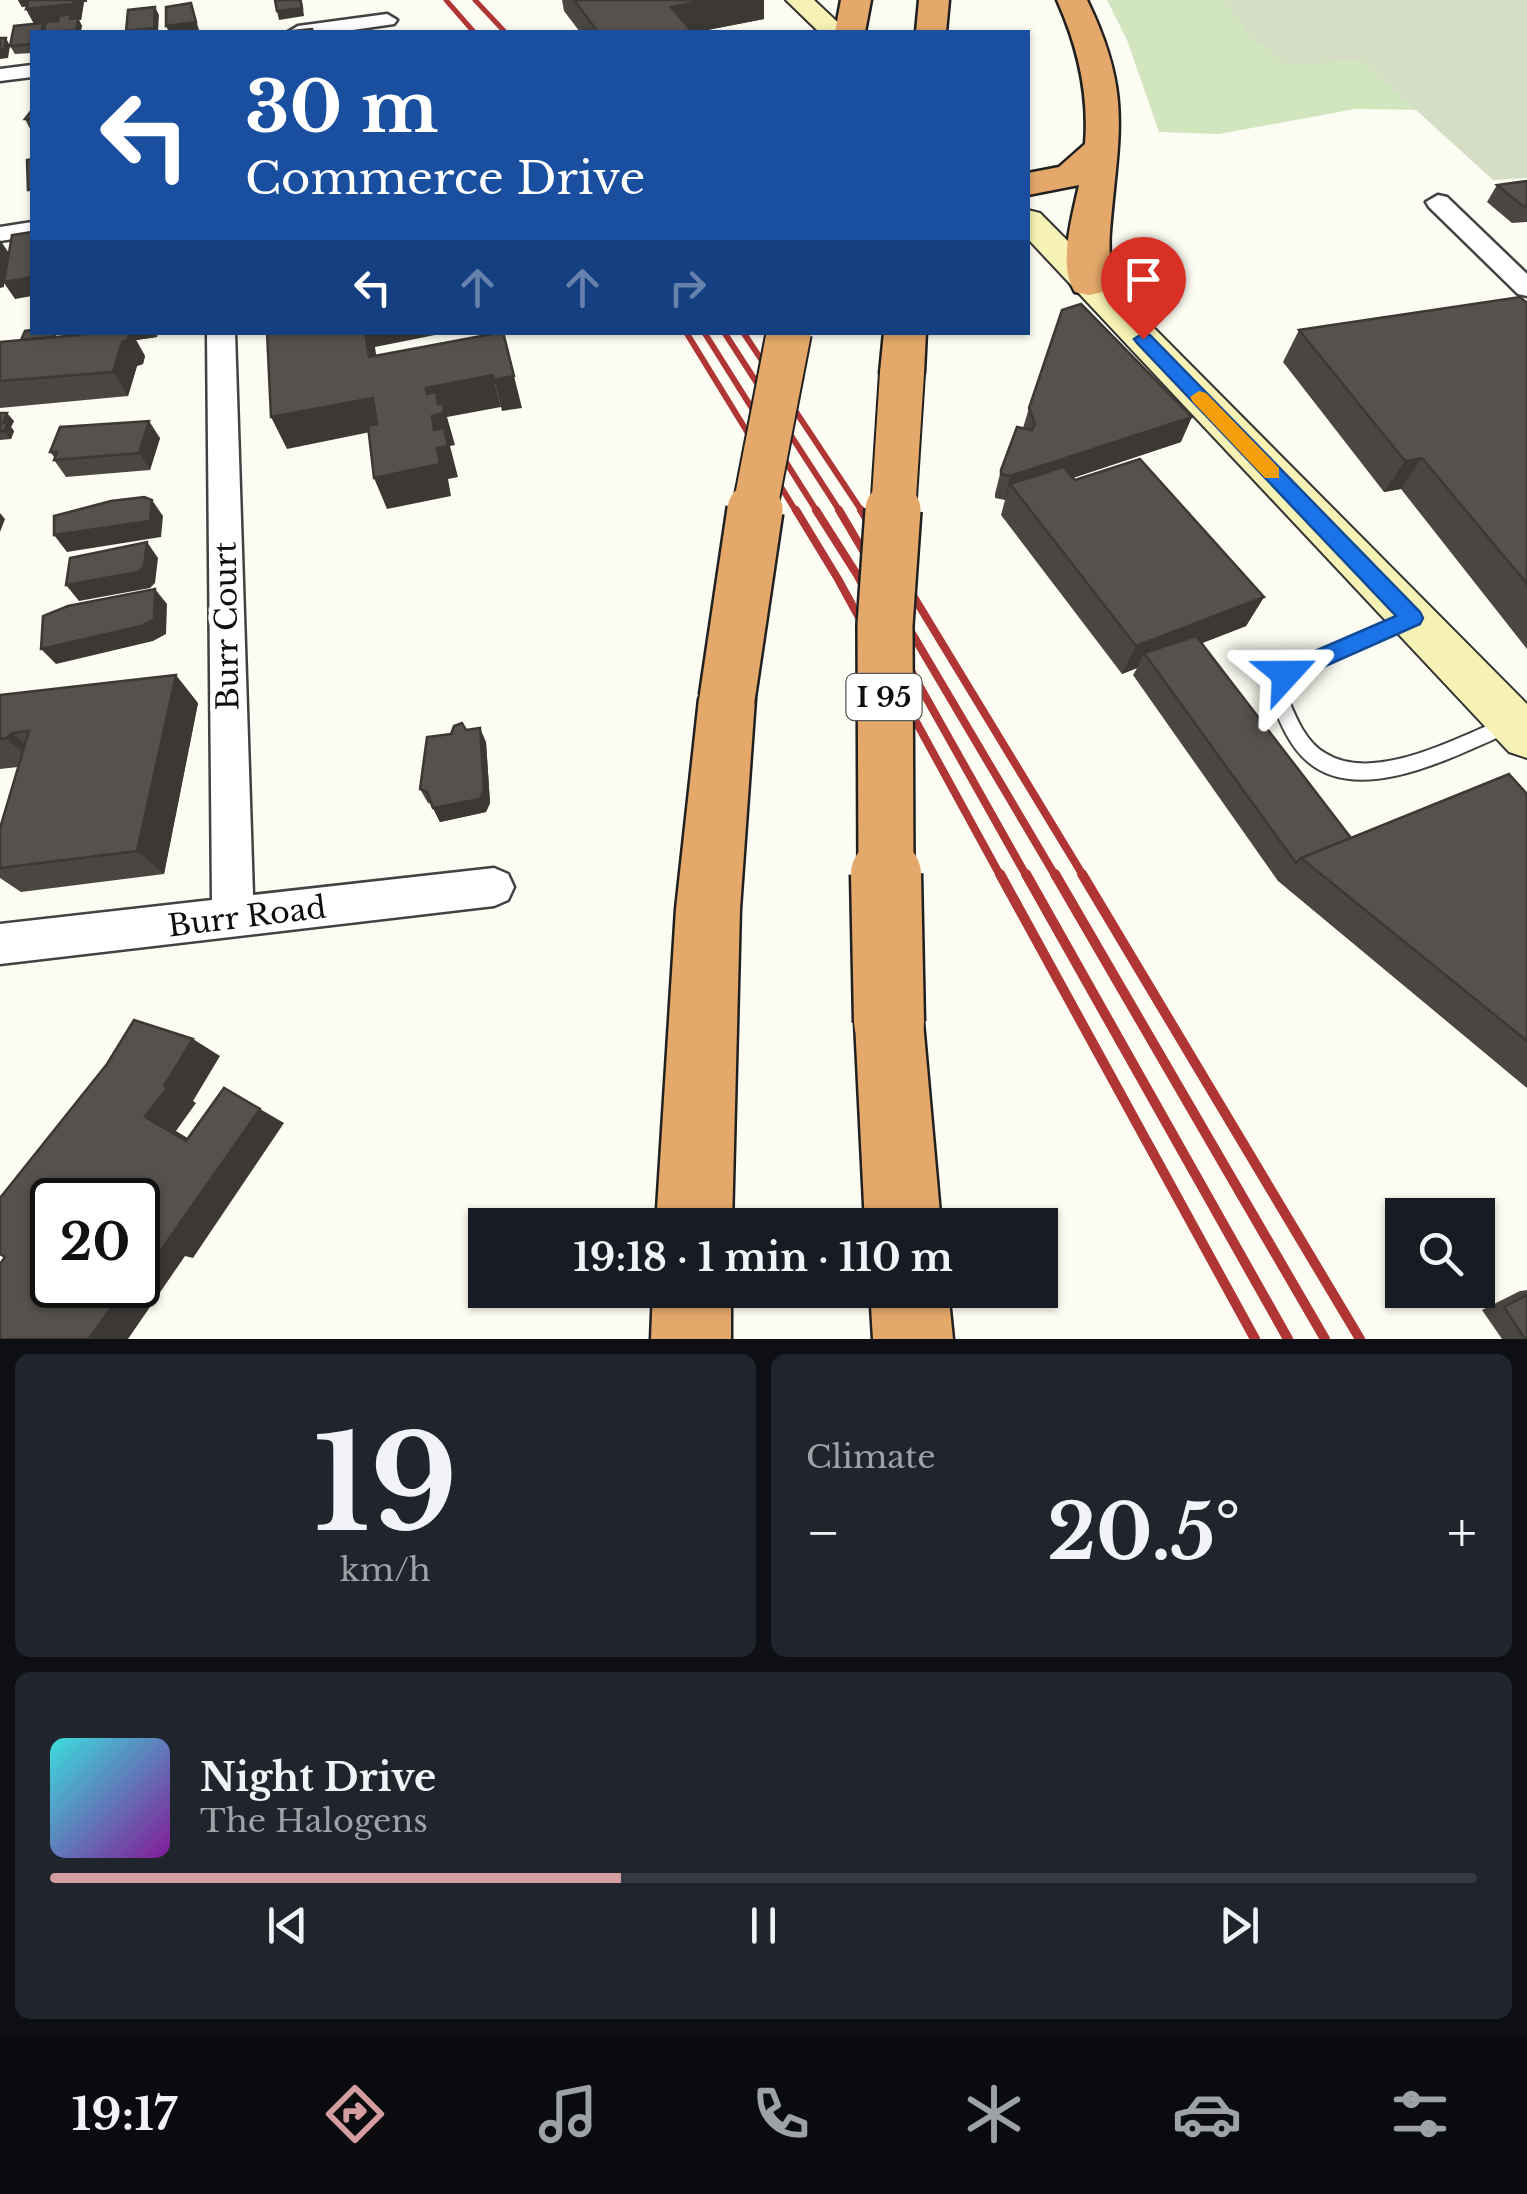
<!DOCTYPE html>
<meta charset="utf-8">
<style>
:root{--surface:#171b24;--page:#20242c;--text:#f1f3f6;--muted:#9ea1a6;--line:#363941;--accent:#d49ea0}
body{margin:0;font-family:"Libre Baskerville",serif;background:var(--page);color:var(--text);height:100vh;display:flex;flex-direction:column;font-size:38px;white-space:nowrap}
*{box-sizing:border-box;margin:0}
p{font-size:32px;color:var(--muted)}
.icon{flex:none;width:55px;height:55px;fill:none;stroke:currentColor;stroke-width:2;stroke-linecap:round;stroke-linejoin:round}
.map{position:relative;height:1339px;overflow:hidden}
.sheet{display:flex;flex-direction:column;gap:15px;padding:15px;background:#0d0f14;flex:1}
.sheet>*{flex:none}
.guide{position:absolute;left:30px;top:30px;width:1000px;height:305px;border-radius:0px;box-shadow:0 2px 8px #0004;background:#1a4fa0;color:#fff;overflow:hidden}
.buttons{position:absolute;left:1385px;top:1198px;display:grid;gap:20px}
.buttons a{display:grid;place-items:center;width:110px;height:110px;border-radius:0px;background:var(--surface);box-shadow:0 2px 8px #0004;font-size:50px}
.speed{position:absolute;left:30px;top:1178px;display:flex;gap:20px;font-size:50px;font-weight:700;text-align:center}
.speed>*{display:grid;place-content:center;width:130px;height:130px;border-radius:50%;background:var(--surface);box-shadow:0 2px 8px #0004;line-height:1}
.speed .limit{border:5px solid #111;border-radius:15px;background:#fff;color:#111}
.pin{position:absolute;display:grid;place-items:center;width:85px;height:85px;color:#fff;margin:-102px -42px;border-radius:50% 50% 50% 0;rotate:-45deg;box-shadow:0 0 10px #0007}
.pin .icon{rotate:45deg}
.me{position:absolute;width:110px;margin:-55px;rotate:66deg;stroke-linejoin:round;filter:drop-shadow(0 0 8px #0008)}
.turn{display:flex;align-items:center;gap:35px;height:210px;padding:0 50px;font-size:45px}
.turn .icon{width:130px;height:130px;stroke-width:2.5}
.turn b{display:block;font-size:70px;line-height:85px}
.lanes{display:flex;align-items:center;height:95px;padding:0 50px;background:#0003;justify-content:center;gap:50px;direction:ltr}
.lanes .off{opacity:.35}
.big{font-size:75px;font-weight:700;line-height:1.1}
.sheet .card{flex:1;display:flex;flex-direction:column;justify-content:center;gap:15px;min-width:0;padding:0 35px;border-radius:15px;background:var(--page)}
.sheet .dial{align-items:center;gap:0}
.dial b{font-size:130px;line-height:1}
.song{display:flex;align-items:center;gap:30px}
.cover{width:120px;height:120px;border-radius:15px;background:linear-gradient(135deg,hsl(180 70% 55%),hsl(290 70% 35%))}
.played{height:10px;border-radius:5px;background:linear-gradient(90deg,var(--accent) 40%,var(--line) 40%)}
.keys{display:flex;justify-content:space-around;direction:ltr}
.heat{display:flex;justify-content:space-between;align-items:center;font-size:55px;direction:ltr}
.sheet .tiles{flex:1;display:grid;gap:15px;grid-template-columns:1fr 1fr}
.card:last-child{grid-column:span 2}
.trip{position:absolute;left:468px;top:1208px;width:590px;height:100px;border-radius:0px;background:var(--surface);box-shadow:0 2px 8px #0004;font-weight:700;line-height:100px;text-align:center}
.dock{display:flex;height:160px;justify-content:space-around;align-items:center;background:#090b0e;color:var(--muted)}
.dock .icon{width:70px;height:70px}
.dock .on{color:var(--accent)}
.dock b{font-size:45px;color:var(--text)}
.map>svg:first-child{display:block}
.green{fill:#d1e5bf}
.cemetery{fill:#d5dec5}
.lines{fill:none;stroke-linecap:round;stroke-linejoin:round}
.service-casing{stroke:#424242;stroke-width:4}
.minor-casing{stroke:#424242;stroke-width:5}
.secondary-casing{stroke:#313131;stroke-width:4}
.motorway-casing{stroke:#202020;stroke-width:5}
.service{fill:#fff;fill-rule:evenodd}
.minor{fill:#fff;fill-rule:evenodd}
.secondary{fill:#f6f2b5;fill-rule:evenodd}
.motorway{fill:#e4a86a;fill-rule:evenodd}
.rail-far3{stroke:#b03636;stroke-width:5}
.rail-far2{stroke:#b03636;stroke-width:6}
.rail-far1{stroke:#b03636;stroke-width:8}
.rail{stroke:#b03636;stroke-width:10}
.motorway-bridge-far2-casing{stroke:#202020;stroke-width:48;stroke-linecap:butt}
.motorway-bridge-far1-casing{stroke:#202020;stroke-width:60;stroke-linecap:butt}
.motorway-bridge-casing{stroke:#202020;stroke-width:75;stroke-linecap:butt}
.motorway-bridge-far2{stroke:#e4a86a;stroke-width:44}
.motorway-bridge-far1{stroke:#e4a86a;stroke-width:55}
.motorway-bridge{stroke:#e4a86a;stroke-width:70}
.wall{fill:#4a4641}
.shaded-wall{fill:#3c3935}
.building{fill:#56514c;stroke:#3c3935;stroke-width:2.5}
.route{fill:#1a73e8;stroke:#114b97;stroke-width:2.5}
.slow{fill:#f59e0b}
.labels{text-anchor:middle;stroke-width:10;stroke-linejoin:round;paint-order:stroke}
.shield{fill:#fff;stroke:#575757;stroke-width:2.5}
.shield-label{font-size:28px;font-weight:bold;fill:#0f0f0f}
.street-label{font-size:30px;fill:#0f0f0f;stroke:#fff}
</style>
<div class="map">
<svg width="1527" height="1339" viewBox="0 0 1527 1339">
<rect width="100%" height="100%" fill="#fdfcf2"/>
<polygon class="green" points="1107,0 1527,0 1527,111 1355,109 1219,134 1159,132 1127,40"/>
<polygon class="cemetery" points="1223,0 1527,0 1527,178 1493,180 1362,61 1286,64 1251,37"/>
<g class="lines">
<defs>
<path id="service" d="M1412,612L1420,619L1418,624L1292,679L1284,689C1294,712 1303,740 1325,753C1375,785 1460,735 1509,717L1515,720L1518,725L1515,730C1460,753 1362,808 1308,762C1286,743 1277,714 1266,688L1280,669Z"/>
<g id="minor">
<polygon points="387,14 397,20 394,24 339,32 288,32 298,26"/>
<polygon points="32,65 32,77 0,81 0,69"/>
<polygon points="1438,195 1447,197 1527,274 1527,296 1518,294 1429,207 1426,202"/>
<polygon points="32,222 32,236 0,241 0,227"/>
<polygon points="207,332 235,332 253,895 494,868 508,874 514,887 508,900 494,906 0,964 0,924 212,900"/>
</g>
<g id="secondary">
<polygon points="786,0 814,0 848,32 819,32"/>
<polygon points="1028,210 1040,213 1527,704 1527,758 1509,752 1028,239"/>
</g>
<g id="motorway">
<polygon points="841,0 871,0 865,32 835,32"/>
<polygon points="919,0 949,0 946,32 916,32"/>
<path d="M1057,0H1087C1133,95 1118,134 1110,232C1108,251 1114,276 1103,292L1089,295L1075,292C1057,266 1073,214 1079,185L1028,195V173L1059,167L1085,144C1089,93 1078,47 1057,0Z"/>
<polygon points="884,332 926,332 924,373 918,383 902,387 886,383 880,373"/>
<polygon points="727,676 747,682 755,699 740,909 732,1225 656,1225 676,909 699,699 707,682"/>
<polygon points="889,988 913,998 923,1022 941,1225 865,1225 855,1022 865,998"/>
<polygon points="653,1290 731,1290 731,1339 651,1339"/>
<polygon points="870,1290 948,1290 953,1339 873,1339"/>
</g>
</defs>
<use href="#service" class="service-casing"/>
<use href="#minor" class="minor-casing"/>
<use href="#secondary" class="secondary-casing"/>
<use href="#motorway" class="motorway-casing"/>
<use href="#service" class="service"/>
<use href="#minor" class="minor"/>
<use href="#secondary" class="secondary"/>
<use href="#motorway" class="motorway"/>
<g class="rail-far3">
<polyline points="446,0 474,32"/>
<polyline points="475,0 505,32"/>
</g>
<g class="rail-far2">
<polyline points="686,332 797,513"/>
<polyline points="704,332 818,513"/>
<polyline points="724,332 841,513"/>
<polyline points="743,332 863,513"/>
</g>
<g class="rail-far1">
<polyline points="796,510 838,579 1001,877"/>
<polyline points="816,510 856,573 1027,877"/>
<polyline points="839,510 1056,877"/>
<polyline points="861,510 1084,877"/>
</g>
<g class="rail">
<polyline points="1000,874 1255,1339"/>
<polyline points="1026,874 1288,1339"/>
<polyline points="1055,874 1325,1339"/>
<polyline points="1082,874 1360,1339"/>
</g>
<defs>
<g id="motorway-bridge-far2">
<polyline points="754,513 789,332"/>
<polyline points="893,513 902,373"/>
</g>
<g id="motorway-bridge-far1">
<polyline points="727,699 755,510"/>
<polyline points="886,877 885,625 893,510"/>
</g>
<polyline id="motorway-bridge" points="886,874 889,1022"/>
</defs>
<use href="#motorway-bridge-far2" class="motorway-bridge-far2-casing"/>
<use href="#motorway-bridge-far1" class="motorway-bridge-far1-casing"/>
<use href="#motorway-bridge" class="motorway-bridge-casing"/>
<use href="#motorway-bridge-far2" class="motorway-bridge-far2"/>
<use href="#motorway-bridge-far1" class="motorway-bridge-far1"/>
<use href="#motorway-bridge" class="motorway-bridge"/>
</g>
<g class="wall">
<polygon points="18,0 87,0 87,2 84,2 81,20 79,20 82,26 32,32 32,53 15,54 10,46 34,24 26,9 27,6 22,7"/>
<polygon points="562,0 764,0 764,19 697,32 580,32 564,11"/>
<polygon points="32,110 32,133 25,119"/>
<polygon points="1527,181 1527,222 1512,223 1487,202 1497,185"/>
<polygon points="1527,303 1527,649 1401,489 1384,492 1283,362 1299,330"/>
<polygon points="158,332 157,337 136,340 145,356 143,364 137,366 128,396 0,408 0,342 109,333"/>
<polygon points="1029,408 1181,442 1073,478 1264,597 1246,626 1202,643 1351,838 1527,794 1527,1088 1278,881 1133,675 1137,668 1122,674 1001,515 1005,500 995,498 995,494 1001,470 1023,428"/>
<polygon points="0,413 14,421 11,427 14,431 11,439 0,440"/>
<polygon points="160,438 150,470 66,477 54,460 55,458 50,452"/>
<polygon points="0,695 198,703 164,874 21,892 0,878 0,828 18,767 0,769"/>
<polygon points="466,730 486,742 490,803 486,812 440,822 431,804 428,803 420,789 451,734"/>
<polygon points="1527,1290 1527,1339 1502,1339 1482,1310 1520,1291"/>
</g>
<g class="shaded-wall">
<polygon points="18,0 51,0 51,3 22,7"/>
<polygon points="54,0 87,0 87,2 84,2 81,20 79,20 82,26 81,32 58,32 71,21 43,24 47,32 41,32 35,25 26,9"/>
<polygon points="302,0 304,16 279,20 277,11"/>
<polygon points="707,0 764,0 764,19 697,32 673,32 671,7"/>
<polygon points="191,3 199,30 169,32 166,26"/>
<polygon points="155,7 159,15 158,32 127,32 126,31"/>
<polygon points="6,38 10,46 8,58 0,59 0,50"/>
<polygon points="0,240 9,253 32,277 32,296 15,299 4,283 4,287 0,288"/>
<polygon points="109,332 158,332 157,337 136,340 145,356 143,364 137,366 128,396 113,372"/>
<polygon points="365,332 450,332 375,347 381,388 369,357"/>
<polygon points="493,375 501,407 447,417 455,445 450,446 458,477 448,479 451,496 387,509 374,478 434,430 426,388"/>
<polygon points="514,376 522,408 502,411 494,380"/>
<polygon points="373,398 385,429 287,449 271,417"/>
<polygon points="7,413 14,421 11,427 14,431 11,439 4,431 3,423"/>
<polygon points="1192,417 1181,442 1018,496 1010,484 1004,501 1010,476"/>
<polygon points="149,421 160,438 150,470 139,453"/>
<polygon points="1422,458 1401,489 1384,492 1405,461"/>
<polygon points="152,500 163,516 161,537 67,552 54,535"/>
<polygon points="0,513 5,519 0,532"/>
<polygon points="147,542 158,558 155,583 150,588 79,601 66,585"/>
<polygon points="155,589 167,604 166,634 153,641 56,664 41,649"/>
<polygon points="1264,597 1246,626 1151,663 1144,653 1137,668 1122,674 1136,646"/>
<polygon points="176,675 198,703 164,874 137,851"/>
<polygon points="480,728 486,742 490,803 486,812 440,822 433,808"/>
<polygon points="12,733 42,760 36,765 6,738"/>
<polygon points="193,1039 220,1056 193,1101 196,1103 176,1131 214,1154 186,1141 145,1117"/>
<polygon points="260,1109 284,1123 193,1258 185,1256 128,1339 89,1339 127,1285 138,1285 138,1270"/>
</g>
<g class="building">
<polygon points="29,0 74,0 73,4 26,9"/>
<polygon points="275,0 300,0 302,8 277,11"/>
<polygon points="574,0 707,0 671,7 692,32 598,32"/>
<polygon points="191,3 196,22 166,26 166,7"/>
<polygon points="155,7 154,28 126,31 128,10"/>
<polygon points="70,14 70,19 78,18 76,30 44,32 46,22 58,21 59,16"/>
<polygon points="43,23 41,32 32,32 32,44 10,46 14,26"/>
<polygon points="312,29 313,32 283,32"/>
<polygon points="0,38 6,38 4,50 0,50"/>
<polygon points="32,110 32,119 25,119"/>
<polygon points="32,159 32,190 28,190 27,160"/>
<polygon points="1527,181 1527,206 1523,206 1497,185"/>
<polygon points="32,232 32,277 4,282 12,235"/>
<polygon points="1520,297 1527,303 1527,584 1422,458 1405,461 1299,330"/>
<polygon points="1081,304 1192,417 1010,476 1001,474 1001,470 1017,427 1032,430 1035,424 1029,408 1062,310"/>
<polygon points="32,330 32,332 56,332 54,337 21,340 25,331"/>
<polygon points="111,332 130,332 128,339 122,342 113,372 0,381 0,342"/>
<polygon points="267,332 365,332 369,357 503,332 514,376 494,380 493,375 426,388 427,394 436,392 438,404 443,403 444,413 432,416 434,430 444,428 448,446 437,448 440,464 374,478 368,426 377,424 373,398 271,417"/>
<polygon points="0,413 7,413 3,423 8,422 4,431 0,431"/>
<polygon points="149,421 139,453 54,460 57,452 50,452 60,427"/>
<polygon points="1140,459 1264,597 1136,646 1010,484 1063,467 1075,480"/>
<polygon points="144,497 152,500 150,521 54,535 54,516 111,501"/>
<polygon points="147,542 144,567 138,572 66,585 70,558"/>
<polygon points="155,589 154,619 141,626 41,649 43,616 68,606"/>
<polygon points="1196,636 1351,838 1301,858 1296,863 1144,653"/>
<polygon points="176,675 137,851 0,868 0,828 29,731 12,733 6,738 0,739 0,695"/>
<polygon points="462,723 466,730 480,728 484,789 480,799 433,808 427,792 420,789 427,737 451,734 454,726"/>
<polygon points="1509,774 1527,794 1527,1041 1301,858"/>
<polygon points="134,1020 193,1039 164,1086 167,1088 145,1117 186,1141 224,1088 260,1109 161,1250 154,1246 138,1270 138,1200 52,1200 52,1285 127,1285 89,1339 0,1339 0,1264 5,1257 0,1254 0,1198 107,1064"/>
<polygon points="1527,1295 1527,1339 1525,1339 1504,1307"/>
</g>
<polygon class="route" points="1143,333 1150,335 1420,612 1423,618 1420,624 1294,680 1278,680 1275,674 1278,667 1396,616 1137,343 1134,339"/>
<polygon class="slow" points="1199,391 1206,393 1279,468 1279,478 1265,478 1193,402 1190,397"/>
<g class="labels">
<rect class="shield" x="846.5" y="674" width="75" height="46" rx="8"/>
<g class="shield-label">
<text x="884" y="707">I 95</text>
</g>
<g class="street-label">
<text transform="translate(227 626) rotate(-91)" y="10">Burr Court</text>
<text transform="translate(247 917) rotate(-7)" y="10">Burr Road</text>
</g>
</g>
</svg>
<div class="buttons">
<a><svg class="icon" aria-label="search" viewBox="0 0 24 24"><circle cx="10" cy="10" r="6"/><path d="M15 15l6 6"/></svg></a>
</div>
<div class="speed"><div class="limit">20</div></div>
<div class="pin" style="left:1143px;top:339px;background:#d93025"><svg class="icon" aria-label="arrive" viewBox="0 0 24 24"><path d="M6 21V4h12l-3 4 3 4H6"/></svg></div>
<svg class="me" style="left:1286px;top:674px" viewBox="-20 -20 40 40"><path d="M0-17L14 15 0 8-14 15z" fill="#1a73e8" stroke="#fff" stroke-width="4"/></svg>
<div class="trip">19:18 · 1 min · 110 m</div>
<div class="guide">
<div class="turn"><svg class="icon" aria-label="left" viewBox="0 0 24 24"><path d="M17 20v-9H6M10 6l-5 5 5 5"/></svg><div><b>30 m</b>Commerce Drive</div></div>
<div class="lanes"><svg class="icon" aria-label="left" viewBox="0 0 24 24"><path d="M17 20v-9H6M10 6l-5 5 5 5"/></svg><svg class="icon off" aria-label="ahead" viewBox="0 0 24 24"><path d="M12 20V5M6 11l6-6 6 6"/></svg><svg class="icon off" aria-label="ahead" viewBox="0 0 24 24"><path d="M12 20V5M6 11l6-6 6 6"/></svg><svg class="icon off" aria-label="right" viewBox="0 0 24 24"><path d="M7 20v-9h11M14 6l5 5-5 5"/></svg></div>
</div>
</div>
<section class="sheet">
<div class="tiles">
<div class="card dial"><b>19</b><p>km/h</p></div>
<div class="card"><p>Climate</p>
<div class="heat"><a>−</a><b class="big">20.5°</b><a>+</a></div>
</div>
<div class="card">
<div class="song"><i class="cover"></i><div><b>Night Drive</b><p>The Halogens</p></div></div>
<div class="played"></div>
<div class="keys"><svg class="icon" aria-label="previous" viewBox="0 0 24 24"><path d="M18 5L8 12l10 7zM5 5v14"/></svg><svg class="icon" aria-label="pause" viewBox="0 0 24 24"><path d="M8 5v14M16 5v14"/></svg><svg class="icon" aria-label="next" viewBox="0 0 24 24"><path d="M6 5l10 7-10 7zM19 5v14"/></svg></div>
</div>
</div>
</section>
<nav class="dock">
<b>19:17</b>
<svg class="icon on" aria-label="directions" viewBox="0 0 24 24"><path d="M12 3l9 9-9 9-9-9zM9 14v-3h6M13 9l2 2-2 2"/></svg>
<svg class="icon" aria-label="music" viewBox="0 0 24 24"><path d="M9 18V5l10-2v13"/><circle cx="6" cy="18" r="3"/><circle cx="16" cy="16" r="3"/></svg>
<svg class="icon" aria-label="phone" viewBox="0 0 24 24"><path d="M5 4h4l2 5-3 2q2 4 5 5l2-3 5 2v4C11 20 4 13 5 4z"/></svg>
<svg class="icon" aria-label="climate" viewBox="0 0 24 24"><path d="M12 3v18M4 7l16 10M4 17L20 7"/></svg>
<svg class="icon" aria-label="car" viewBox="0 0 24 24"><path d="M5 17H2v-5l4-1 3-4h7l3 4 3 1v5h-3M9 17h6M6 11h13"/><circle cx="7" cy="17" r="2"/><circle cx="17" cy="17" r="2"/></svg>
<svg class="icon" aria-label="filters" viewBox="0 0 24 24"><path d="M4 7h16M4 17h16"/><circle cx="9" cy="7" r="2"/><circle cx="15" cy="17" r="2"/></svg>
</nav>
